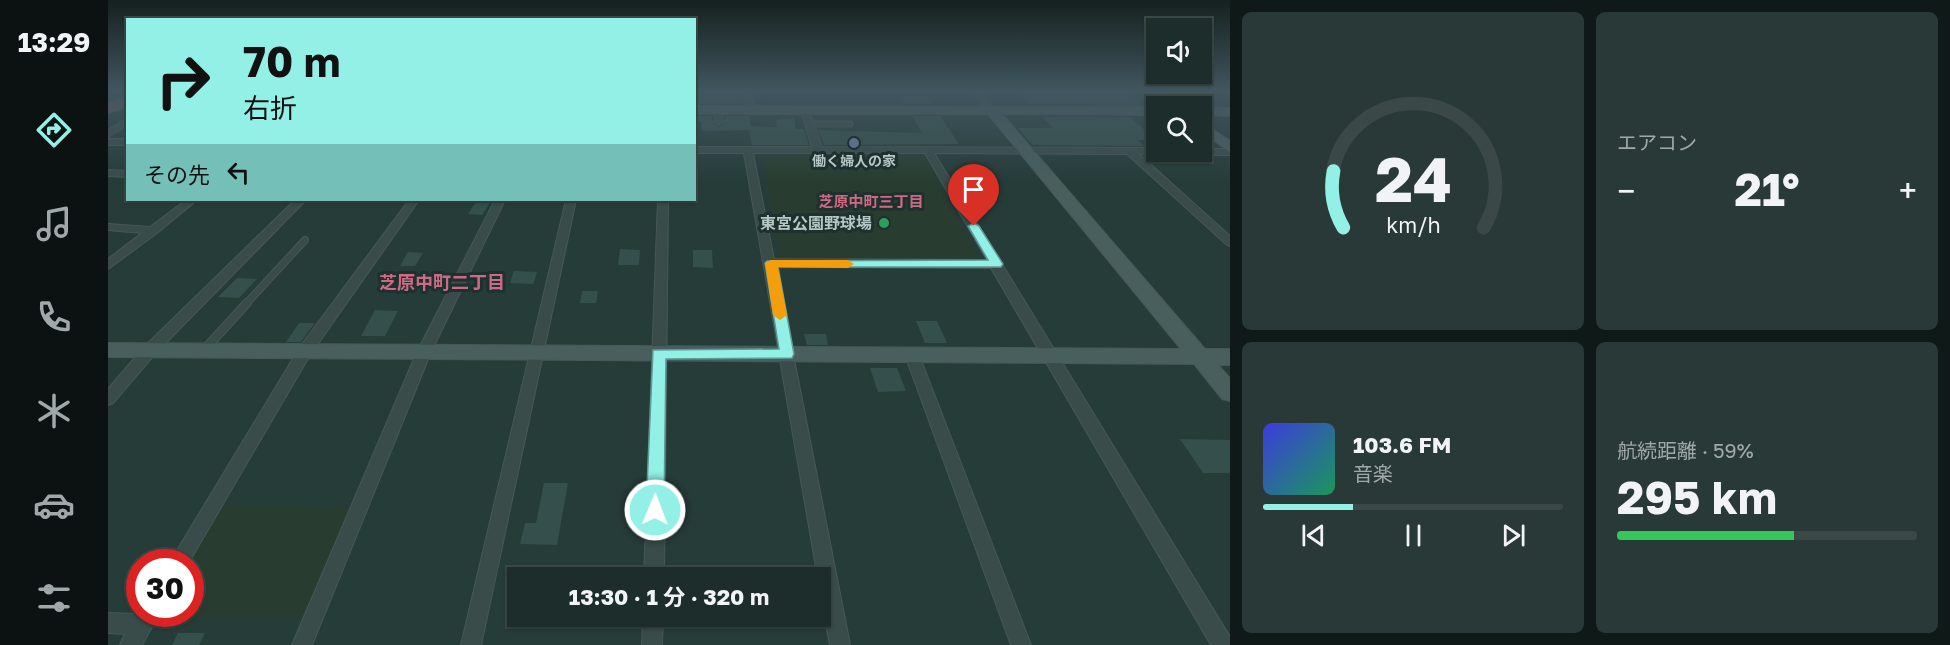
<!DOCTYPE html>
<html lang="ja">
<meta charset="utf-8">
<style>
:root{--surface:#1c2d2b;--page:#293937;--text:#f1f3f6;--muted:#a0a8a9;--line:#3a4947;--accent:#92f0e7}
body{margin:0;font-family:"Golos Text","Noto Sans JP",sans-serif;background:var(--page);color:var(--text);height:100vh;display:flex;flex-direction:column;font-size:22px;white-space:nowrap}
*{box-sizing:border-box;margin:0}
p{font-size:20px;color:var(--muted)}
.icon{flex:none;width:33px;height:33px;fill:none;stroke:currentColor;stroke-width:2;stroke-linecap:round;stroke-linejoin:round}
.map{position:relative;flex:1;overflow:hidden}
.sheet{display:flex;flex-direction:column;gap:12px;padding:12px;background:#0f1918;width:720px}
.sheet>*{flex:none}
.banner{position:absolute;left:18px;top:18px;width:570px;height:183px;border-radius:0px;box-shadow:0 2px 4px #0004,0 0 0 2px var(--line);background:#92f0e7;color:#111;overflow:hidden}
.fabs{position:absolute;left:1038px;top:18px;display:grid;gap:12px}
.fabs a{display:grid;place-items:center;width:66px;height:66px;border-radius:0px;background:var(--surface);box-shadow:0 2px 4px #0004,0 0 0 2px var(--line);font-size:30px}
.speed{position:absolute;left:18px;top:549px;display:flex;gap:12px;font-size:30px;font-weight:700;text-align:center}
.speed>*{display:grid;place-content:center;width:78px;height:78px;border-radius:50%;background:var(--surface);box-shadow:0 2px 4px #0004,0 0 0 2px var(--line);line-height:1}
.speed .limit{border:9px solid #d22;background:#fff;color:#111}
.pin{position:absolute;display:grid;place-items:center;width:51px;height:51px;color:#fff;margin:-62px -26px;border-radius:50% 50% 50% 0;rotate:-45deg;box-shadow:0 0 6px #0007}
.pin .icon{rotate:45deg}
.me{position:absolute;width:66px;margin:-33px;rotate:1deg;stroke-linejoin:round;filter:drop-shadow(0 0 4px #0008)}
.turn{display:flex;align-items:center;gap:21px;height:126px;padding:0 18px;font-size:27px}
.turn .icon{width:78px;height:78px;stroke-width:2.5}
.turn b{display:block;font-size:42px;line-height:51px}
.then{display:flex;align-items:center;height:57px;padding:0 18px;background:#0003;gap:12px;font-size:22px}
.big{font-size:45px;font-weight:700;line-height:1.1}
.sheet .widget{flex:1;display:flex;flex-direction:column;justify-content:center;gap:9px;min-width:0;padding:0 21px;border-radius:9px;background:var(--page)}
.sheet .dial{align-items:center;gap:0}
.dial svg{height:156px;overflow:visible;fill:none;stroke:var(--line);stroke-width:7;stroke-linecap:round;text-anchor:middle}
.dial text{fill:var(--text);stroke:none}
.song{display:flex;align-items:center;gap:18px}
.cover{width:72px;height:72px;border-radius:9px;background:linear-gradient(135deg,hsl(240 70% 55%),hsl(150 70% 35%))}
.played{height:6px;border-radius:3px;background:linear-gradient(90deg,var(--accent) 30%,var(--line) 30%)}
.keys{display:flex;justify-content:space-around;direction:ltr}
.heat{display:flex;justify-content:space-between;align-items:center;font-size:33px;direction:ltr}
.charge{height:9px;border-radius:4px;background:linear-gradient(90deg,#34c759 59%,var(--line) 0)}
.sheet .tiles{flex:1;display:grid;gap:12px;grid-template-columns:repeat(2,1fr)}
.trip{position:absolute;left:399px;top:567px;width:324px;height:60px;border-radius:0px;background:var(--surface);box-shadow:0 2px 4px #0004,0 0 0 2px var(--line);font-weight:700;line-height:60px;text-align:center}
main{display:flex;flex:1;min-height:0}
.tab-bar{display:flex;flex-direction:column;width:108px;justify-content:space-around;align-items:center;background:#0b1211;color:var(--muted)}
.tab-bar .icon{width:42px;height:42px}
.tab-bar .active{color:var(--accent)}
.tab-bar b{font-size:27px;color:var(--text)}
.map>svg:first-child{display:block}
.green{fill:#283d30}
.building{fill:#354f4c}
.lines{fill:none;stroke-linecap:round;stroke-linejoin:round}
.lane-far2-casing{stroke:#455856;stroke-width:7}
.lane-far1-casing{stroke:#455856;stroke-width:8}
.lane-casing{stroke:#455856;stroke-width:10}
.street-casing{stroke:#455856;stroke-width:2}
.secondary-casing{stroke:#455856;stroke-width:2}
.highway-casing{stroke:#445755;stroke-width:2}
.lane-far2{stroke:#394c4a;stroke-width:4.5}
.lane-far1{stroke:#394c4a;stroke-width:6}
.lane{stroke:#394c4a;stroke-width:8}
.street{fill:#394c4a;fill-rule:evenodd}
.secondary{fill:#485f5d;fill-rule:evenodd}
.highway{fill:#72575a;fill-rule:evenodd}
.route{fill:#92f0e7;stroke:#5f9c96;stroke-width:1.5}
.slow{fill:#f59e0b}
.service-dot{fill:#5c6f8a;stroke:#1e312f;stroke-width:2}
.leisure-dot{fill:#2e9e5b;stroke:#1e312f;stroke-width:2}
.labels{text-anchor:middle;stroke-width:6;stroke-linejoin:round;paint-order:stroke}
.far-poi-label{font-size:14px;font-weight:bold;fill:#b5c7c6;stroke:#1e312f}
.far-neighbourhood-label{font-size:15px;font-weight:bold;fill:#cd6b86;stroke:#1e312f}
.poi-label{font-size:16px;font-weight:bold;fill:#b5c7c6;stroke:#1e312f;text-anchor:end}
.neighbourhood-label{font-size:18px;font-weight:bold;fill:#cd6b86;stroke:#1e312f}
</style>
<main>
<nav class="tab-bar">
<b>13:29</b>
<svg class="icon active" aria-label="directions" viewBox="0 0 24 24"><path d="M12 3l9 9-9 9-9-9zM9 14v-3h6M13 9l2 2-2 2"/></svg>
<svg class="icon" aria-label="music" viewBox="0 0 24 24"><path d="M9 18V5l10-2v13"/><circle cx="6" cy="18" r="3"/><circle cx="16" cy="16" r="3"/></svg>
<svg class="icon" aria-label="phone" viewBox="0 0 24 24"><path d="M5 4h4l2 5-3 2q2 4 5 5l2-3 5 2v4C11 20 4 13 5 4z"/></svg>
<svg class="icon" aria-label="climate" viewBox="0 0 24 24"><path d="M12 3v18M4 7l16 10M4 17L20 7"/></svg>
<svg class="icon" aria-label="car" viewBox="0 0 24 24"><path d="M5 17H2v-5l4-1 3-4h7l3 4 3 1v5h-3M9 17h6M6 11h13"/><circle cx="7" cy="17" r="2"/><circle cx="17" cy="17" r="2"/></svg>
<svg class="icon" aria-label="filters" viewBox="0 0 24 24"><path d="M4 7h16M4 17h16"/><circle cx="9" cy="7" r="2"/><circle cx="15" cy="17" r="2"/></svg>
</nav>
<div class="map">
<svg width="1122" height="645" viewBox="0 0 1122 645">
<rect width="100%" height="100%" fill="#263c39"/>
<g class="green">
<polygon points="654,155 814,155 872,260 673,260"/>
<polygon points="113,505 241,507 196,616 48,616 50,614 82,614 82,562 79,562"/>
</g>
<g class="building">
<polygon points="586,90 632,90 636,104 586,104"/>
<polygon points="909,90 1016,90 1034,105 922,104"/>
<polygon points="792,96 819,96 824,104 797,104"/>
<polygon points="586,116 604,116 606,124 611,127 616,124 617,116 640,116 643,126 669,127 668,120 686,118 688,129 696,129 701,145 644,145 641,130 594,131 593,122 586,122"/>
<polygon points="804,116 832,116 851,144 716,145 710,130 814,133"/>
<polygon points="934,117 1022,117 1048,140 1030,140 1036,146 1033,146 924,145 910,128 945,128"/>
<polygon points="369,200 384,200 374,215 360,214"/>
<polygon points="512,249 532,250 531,265 510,265"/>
<polygon points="585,250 604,250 605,268 585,267"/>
<polygon points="300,252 315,253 307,266 292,266"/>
<polygon points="406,271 429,272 425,284 402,283"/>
<polygon points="129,278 149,279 131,298 110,297"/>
<polygon points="474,291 490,291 488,303 472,303"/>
<polygon points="267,310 290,311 277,336 253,336"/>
<polygon points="808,321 829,321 839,343 817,343"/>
<polygon points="191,323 207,323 193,342 178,342"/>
<polygon points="696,334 718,334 720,345 699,345"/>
<polygon points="762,368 789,368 798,391 770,392"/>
<polygon points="1072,439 1122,440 1122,473 1095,473"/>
<polygon points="436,483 460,483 449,545 412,544 417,523 428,523"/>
<polygon points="70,633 97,633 91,645 64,645"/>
</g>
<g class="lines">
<defs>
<polyline id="lane-far2" points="701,124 742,124"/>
<polyline id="lane-far1" points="137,305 197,240"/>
<polyline id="lane" points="97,349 139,303"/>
<g id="street">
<polygon points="634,90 642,90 649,111 648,113 641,111"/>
<polygon points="863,90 872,90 888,111 887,113 881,113"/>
<polygon points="1043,90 1053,90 1072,106 1063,106"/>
<polygon points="610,108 614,111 615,122 611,125 607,122 606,111"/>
<path d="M697,108L701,111L714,147L1048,148V152H1052L1051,153L1031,154L1122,236V246L1118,244L1019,154L826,153L1122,637V645H1103L883,268L668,267L742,645H722L712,593V578H710L636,153H586V147H704L693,111ZM645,153H817L879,260L666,259Z"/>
<polygon points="20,118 20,125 0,137 0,130"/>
<rect x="0" y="139" width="20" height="6"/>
<polygon points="1094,149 1122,149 1122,155 1057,155 1052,152 1094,152"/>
<polygon points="0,170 20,171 20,177 0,176"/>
<polygon points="78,200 89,200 49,233 0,269 0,259 34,233 0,230 0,224 42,227"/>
<polygon points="187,200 198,200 47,354 5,403 0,405 0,389 37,346"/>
<polygon points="301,200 311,200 202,355 81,562 62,562 192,347"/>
<polygon points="387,200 397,200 323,352 204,645 184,645 309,352"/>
<polygon points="458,200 468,200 373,645 353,645"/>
<polygon points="550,200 560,200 556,578 536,578"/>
<polygon points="804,350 809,351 811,355 923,645 903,645 797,355 799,351"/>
<polygon points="32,611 32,614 51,614 34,645 12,645 17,634 0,633 0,613 30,614"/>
<polygon points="535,616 555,616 554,645 534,645"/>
</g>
<g id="secondary">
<polygon points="586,106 1048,107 1048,115 894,114 1097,349 1122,349 1122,365 1110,365 1122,378 1122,401 1114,399 1086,364 0,357 0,343 1073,349 880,114 586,114"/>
<polygon points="1094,107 1122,108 1122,116 1094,115"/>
<polygon points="1094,122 1122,141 1122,152 1094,132"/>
</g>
<polygon id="highway" points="20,96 20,107 0,113 0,103"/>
</defs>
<use href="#lane-far2" class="lane-far2-casing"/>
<use href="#lane-far1" class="lane-far1-casing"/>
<use href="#lane" class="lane-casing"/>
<use href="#street" class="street-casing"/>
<use href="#secondary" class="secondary-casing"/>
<use href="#highway" class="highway-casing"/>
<use href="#lane-far2" class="lane-far2"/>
<use href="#lane-far1" class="lane-far1"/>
<use href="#lane" class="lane"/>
<use href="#street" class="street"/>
<use href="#secondary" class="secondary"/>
<use href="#highway" class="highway"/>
</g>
<linearGradient id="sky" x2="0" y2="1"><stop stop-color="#15211f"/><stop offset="0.5" stop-color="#41565f"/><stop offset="1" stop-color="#41565f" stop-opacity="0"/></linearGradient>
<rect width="1122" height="181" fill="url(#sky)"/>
<polygon class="route" points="866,223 871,226 895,264 893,267 670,267 686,354 684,358 558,359 556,510 554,516 547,519 541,516 538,510 545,350 671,349 657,263 659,261 880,260 860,226"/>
<polygon class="slow" points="663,260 740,260 746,264 740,268 670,267 679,315 672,320 665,315 657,263"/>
<circle class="service-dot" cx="746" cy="143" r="6"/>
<circle class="leisure-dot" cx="776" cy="223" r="6"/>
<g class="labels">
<g class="far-poi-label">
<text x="746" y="166">働く婦人の家</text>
</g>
<g class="far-neighbourhood-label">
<text x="763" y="207">芝原中町三丁目</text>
</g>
<g class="poi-label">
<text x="764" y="229">東宮公園野球場</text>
</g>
<g class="neighbourhood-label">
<text x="334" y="289">芝原中町二丁目</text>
</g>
</g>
</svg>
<div class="fabs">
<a><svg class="icon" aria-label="sound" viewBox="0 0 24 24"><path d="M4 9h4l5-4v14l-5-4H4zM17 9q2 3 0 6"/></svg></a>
<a><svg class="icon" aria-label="search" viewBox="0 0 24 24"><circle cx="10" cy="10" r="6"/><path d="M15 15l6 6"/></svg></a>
</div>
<div class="speed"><div class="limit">30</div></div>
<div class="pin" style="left:866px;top:226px;background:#d93025"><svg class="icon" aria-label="arrive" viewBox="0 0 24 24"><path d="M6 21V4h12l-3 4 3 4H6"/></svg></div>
<svg class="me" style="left:547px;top:510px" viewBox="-20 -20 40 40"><circle r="17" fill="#92f0e7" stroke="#fff" stroke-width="3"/><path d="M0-11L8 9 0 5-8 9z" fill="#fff"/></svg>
<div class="trip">13:30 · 1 分 · 320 m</div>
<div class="banner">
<div class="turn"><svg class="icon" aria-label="right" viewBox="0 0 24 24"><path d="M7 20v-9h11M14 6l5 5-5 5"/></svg><div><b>70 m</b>右折</div></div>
<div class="then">その先<svg class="icon" aria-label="left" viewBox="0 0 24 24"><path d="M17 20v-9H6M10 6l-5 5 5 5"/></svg></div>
</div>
</div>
<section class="sheet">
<div class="tiles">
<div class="widget dial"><svg viewBox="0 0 100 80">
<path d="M14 69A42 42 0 1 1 86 69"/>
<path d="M14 69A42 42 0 0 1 9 40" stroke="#92f0e7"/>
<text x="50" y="56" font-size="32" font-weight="700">24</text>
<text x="50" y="72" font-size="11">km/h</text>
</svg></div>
<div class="widget"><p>エアコン</p>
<div class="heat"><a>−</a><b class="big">21°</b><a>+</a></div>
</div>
<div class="widget">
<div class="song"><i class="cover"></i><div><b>103.6 FM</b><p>音楽</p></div></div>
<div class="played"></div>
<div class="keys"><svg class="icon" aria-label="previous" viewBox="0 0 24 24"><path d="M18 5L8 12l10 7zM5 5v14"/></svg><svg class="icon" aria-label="pause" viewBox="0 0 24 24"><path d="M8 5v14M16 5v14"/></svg><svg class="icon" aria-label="next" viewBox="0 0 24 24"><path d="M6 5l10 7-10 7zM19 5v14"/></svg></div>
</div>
<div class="widget"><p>航続距離 · 59%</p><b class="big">295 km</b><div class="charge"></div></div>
</div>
</section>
</main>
